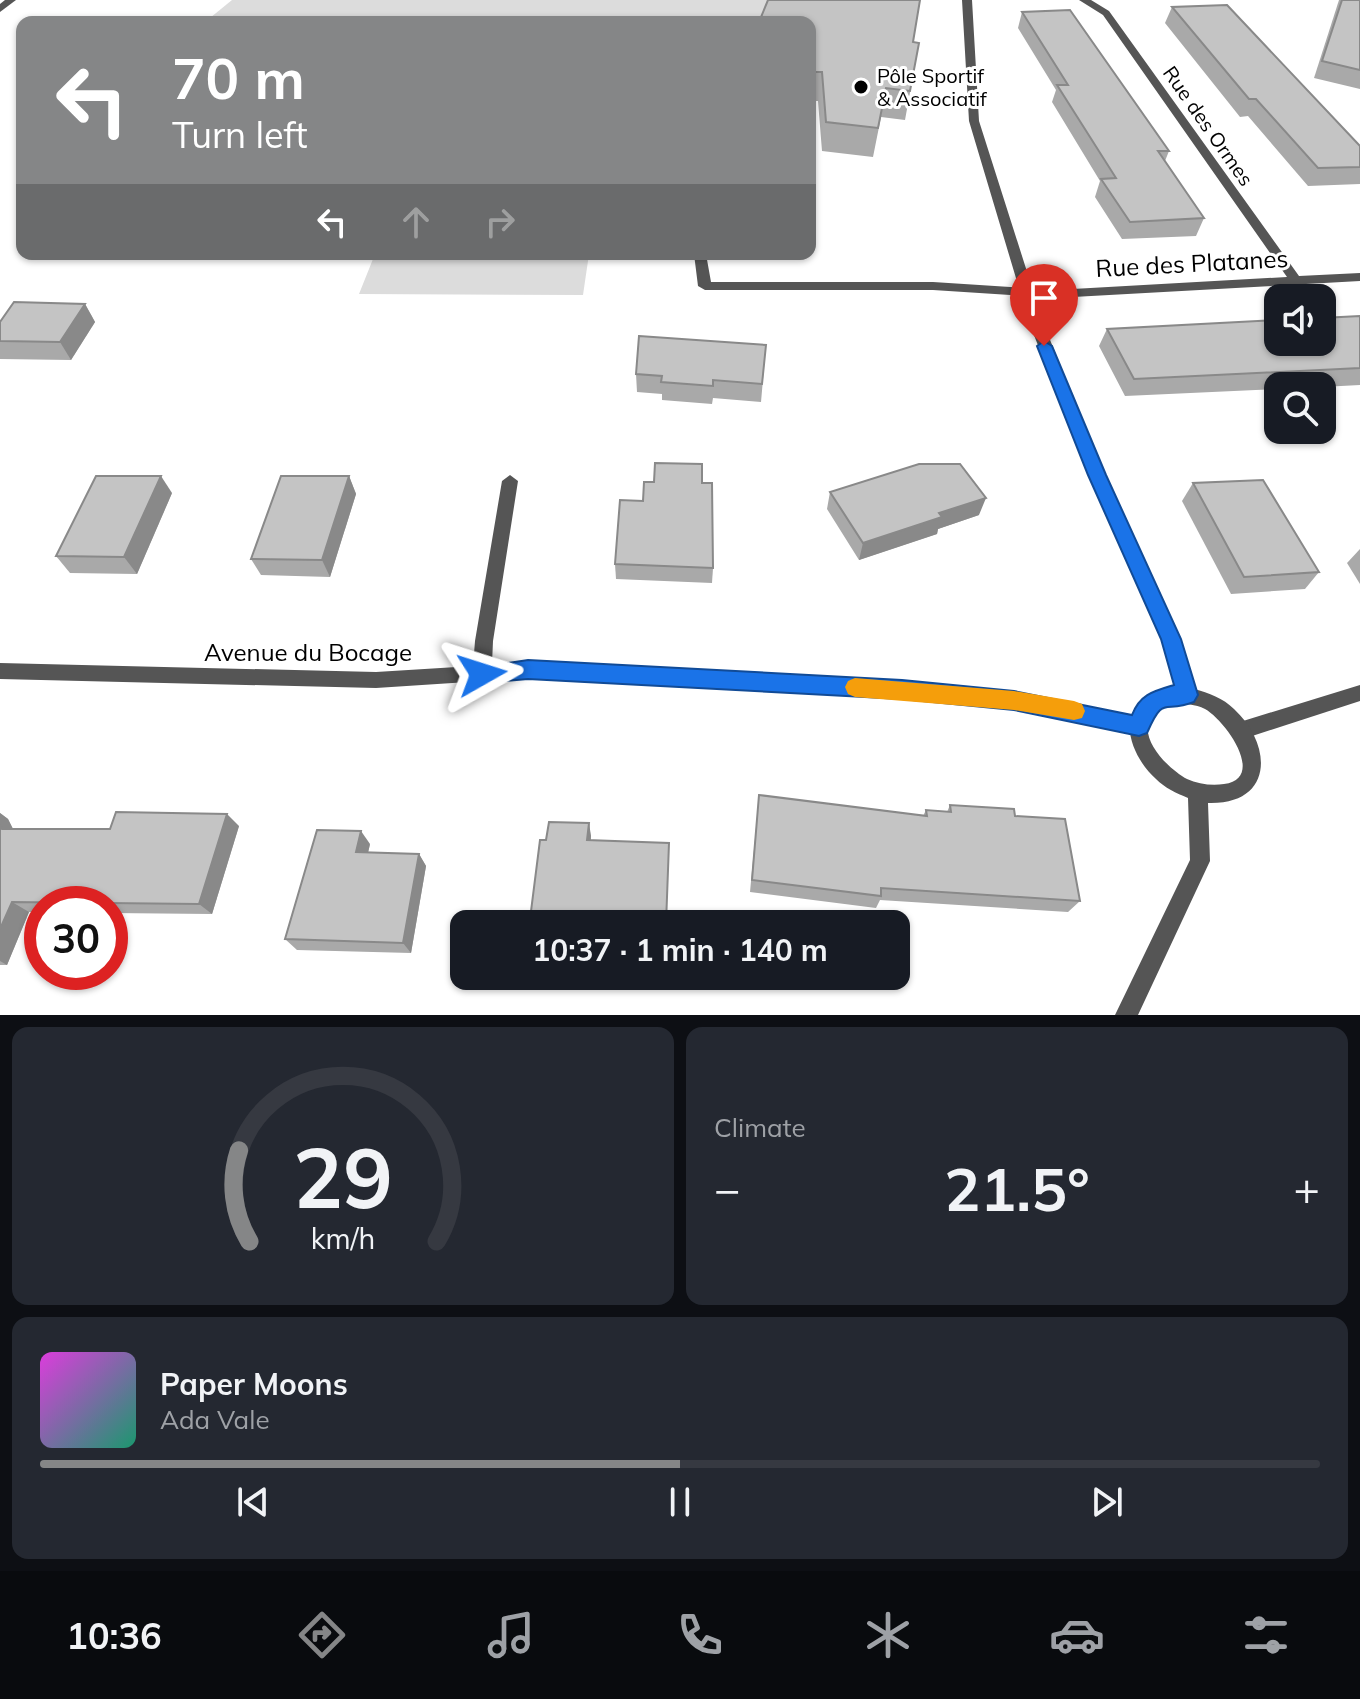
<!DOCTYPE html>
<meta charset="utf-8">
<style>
:root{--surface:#171b24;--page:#242831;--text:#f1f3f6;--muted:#9ea1a6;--line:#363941;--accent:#858687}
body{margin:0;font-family:Mulish,sans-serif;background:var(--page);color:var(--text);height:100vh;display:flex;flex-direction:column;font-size:30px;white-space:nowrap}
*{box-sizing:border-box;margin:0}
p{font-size:26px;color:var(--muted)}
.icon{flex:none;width:44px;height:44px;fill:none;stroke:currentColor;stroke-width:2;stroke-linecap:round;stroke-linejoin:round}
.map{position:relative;height:1015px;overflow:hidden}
.sheet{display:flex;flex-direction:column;gap:12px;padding:12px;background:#0d0f14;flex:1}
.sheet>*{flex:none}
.guide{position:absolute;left:16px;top:16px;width:800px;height:244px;border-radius:16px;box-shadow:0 2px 6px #0004;background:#858687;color:#fff;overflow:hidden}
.fabs{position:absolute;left:1264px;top:284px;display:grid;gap:16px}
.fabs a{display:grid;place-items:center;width:72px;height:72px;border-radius:16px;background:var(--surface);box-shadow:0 2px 6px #0004;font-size:40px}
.speed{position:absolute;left:24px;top:886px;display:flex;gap:16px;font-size:40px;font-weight:700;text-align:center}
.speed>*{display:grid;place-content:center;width:104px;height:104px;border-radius:50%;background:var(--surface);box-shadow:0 2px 6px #0004;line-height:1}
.speed .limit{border:12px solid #d22;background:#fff;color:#111}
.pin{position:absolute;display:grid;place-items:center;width:68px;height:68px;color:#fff;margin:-82px -34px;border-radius:50% 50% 50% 0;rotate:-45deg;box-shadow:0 0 8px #0007}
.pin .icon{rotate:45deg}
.me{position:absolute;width:88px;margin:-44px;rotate:84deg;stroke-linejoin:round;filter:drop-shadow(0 0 6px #0008)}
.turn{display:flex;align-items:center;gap:28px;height:168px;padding:0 24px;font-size:36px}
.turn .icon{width:104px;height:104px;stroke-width:2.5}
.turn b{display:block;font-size:56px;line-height:68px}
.lanes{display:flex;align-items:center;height:76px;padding:0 24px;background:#0003;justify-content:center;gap:40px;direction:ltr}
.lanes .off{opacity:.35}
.big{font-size:60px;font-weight:700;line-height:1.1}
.sheet .card{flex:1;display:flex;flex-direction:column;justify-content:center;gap:12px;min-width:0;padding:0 28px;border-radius:16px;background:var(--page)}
.sheet .dial{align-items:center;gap:0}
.dial svg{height:208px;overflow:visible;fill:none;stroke:var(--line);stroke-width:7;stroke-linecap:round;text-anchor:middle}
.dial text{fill:var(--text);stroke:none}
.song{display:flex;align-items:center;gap:24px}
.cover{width:96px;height:96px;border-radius:12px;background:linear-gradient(135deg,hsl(300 70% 55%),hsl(160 70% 35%))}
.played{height:8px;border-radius:4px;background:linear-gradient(90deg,var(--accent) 50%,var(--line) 50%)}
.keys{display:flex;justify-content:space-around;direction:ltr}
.heat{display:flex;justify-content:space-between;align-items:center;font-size:44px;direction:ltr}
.sheet .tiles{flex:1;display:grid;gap:12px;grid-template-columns:1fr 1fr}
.card:last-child{grid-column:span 2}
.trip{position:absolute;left:450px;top:910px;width:460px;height:80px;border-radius:16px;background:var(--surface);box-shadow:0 2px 6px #0004;font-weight:700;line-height:80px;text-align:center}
.menu{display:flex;height:128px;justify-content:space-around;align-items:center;background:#090b0e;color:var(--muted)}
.menu .icon{width:56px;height:56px}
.menu .selected{color:var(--accent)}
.menu b{font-size:36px;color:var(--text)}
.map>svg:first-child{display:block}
.green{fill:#dcdcdc}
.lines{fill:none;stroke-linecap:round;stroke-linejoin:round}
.service{fill:#555;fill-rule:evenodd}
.minor{fill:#555;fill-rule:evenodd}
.tertiary{fill:#555;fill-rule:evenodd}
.wall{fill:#a9a9a9}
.shaded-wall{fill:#898989}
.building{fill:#c4c4c4;stroke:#898989;stroke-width:2}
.route{fill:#1a73e8;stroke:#114b97;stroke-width:2}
.slow{fill:#f59e0b}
.poi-dot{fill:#000;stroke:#fff;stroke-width:3}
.labels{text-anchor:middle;stroke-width:6;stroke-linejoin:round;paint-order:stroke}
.far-poi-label{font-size:20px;fill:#000;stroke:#fff;text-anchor:start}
.far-street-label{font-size:20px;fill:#000;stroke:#fff}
.street-label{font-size:24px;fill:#000;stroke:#fff}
</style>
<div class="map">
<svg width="1360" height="1015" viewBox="0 0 1360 1015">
<rect width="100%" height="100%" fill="#fff"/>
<g class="green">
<polygon points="232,0 772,0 761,22 205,22"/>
<polygon points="375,254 589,254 583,295 359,294"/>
</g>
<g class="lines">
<polygon class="service" points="694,254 706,254 711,282 933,282 1027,288 1034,292 1027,296 933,290 705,290 698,286"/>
<g class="minor">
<polygon points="5,0 16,0 0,12 0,4"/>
<polygon points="1079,0 1091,0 1109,11 1299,276 1360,273 1360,281 1055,298 1022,295 1022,289 1055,290 1287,277 1103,15"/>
<polygon points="510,475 518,481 493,641 492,664 528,662 902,682 1014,692 1139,717 1146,720 1148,726 1146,732 1139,735 1014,708 902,698 528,678 376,688 0,679 0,663 376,672 473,666 475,641 502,481"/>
<polygon points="1360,685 1360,701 1243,739 1236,736 1234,730 1236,724 1243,721"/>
</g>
<path class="tertiary" d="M962,0H972L979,121L1044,325L1105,475L1180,639L1194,689C1209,693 1223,698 1234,709C1273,745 1274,805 1208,803L1210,861L1138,1015H1115L1190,860L1188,798C1176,793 1165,788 1156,779C1134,760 1115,717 1146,698C1154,693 1166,689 1175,687L1162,639L1089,475L1030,325L969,121ZM1175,703C1185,704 1195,704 1205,709C1225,720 1267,778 1224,784C1212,786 1198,784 1187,779C1168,769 1130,732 1157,710C1162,707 1170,705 1175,703Z"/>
</g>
<g class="wall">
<polygon points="1339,0 1360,0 1360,89 1314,78"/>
<polygon points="1172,7 1360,146 1360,184 1308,186 1248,116 1240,117 1165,23"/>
<polygon points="1022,12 1169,151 1165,161 1204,218 1196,236 1122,239 1095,197 1100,181 1052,102 1056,90 1018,28"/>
<polygon points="810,22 919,43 905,120 881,117 873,157 822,151 818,101 810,101"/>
<polygon points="85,304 95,322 71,360 0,359 0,322"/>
<polygon points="1360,316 1360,385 1322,387 1278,386 1278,389 1125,396 1099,346 1107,329"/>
<polygon points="766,345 761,402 713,398 712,404 662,400 662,394 637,392 636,374"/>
<polygon points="349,476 356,494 330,577 261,575 251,559"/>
<polygon points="702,483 713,568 712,583 616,579 615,564 643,501"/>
<polygon points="1193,483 1319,572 1305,589 1231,594 1182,501"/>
<polygon points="830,492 979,515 938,529 937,534 859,560 827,509"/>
<polygon points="172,493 137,574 70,573 56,556"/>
<polygon points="1360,549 1360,584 1347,563"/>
<polygon points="759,795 923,816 926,810 947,812 950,805 1015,816 1080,901 1068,912 880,900 876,908 750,892"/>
<polygon points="0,813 8,819 13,829 110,829 239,826 212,914 110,913 110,904 42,904 42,912 29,912 7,965 0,965"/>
<polygon points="589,823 591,840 669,843 666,924 532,924 530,919"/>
<polygon points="370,844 368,853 419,854 426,866 411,953 297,950 285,939"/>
</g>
<g class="shaded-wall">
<polygon points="85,304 95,322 71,360 60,342"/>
<polygon points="161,476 172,493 137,574 124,557"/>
<polygon points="349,476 356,494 330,577 322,560"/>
<polygon points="986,498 979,515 938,529 937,534 859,560 863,543 939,513"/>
<polygon points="0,813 8,819 19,841 2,829 0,825"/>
<polygon points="227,814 239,826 212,914 199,904"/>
<polygon points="589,823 591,836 590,853 587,840"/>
<polygon points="361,831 370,844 365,865 356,852"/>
<polygon points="419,854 426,866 411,953 403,943"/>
<polygon points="12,902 29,912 7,965 0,961 0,929"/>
</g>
<g class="building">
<polygon points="768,0 920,0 913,42 919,43 910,91 886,88 878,128 826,122 822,72 810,72 810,22 759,22"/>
<polygon points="1342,0 1360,0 1360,70 1322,61"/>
<polygon points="1227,5 1360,146 1360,167 1318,168 1256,99 1249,99 1172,7"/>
<polygon points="1070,10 1169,151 1158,151 1204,218 1130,222 1101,179 1116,178 1057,85 1068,85 1022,12"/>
<polygon points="14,302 85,304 60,342 0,341 0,322"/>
<polygon points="1360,316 1360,368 1134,379 1107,329 1278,320 1278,342 1322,342 1322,318"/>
<polygon points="639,336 766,345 762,384 713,380 713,386 661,382 662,376 636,374"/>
<polygon points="655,463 702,464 702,483 712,483 713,568 615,564 620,500 643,501 644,482 654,482"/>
<polygon points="919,464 960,464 986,498 939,513 942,517 863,543 830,492"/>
<polygon points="96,476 161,476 124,557 56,556"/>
<polygon points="281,476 349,476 322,560 251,559"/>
<polygon points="1263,480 1319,572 1244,577 1193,483"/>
<polygon points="759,795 927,816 926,810 951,812 950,805 1014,809 1015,816 1065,819 1080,901 881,888 881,896 752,880"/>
<polygon points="116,812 227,814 199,904 12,902 0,929 0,825 2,829 110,829"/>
<polygon points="549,822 589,823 587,840 669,843 666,924 530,919 540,840 546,840"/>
<polygon points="317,830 361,831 356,852 419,854 403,943 285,939"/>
</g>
<path class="route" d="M1044,341L1052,346L1106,475L1181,639L1198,695L1194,702C1163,714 1164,694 1147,733L1139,736L1014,710L902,699L528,679L482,683L475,681L472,674L475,668L528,660L902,680L1014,691L1132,715C1140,694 1154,691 1174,685L1161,639L1088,475L1037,346Z"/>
<polygon class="slow" points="855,678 1014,691 1074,701 1082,704 1085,711 1082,718 1074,720 1014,710 855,697 848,694 845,687 848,681"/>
<circle class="poi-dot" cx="861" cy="87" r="8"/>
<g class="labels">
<g class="far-poi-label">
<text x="877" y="83">Pôle Sportif<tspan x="877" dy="23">&amp; Associatif</tspan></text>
</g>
<g class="far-street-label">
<text transform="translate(1208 126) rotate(55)" y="7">Rue des Ormes</text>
</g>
<g class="street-label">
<text transform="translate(1192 264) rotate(-3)" y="8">Rue des Platanes</text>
<text x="308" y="661">Avenue du Bocage</text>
</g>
</g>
</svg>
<div class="fabs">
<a><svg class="icon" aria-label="sound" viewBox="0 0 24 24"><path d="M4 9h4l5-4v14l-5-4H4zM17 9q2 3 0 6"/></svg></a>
<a><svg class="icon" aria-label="search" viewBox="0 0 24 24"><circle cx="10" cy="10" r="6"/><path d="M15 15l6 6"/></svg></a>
</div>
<div class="speed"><div class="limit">30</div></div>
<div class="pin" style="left:1044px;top:346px;background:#d93025"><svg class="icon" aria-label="arrive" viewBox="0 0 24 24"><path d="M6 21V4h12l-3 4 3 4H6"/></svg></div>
<svg class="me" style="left:482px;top:674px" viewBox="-20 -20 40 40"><path d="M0-17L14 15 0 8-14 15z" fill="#1a73e8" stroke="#fff" stroke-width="4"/></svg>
<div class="trip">10:37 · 1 min · 140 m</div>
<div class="guide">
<div class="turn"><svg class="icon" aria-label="left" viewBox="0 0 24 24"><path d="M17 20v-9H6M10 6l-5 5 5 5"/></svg><div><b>70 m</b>Turn left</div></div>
<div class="lanes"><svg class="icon" aria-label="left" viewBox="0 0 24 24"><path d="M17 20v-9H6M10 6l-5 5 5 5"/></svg><svg class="icon off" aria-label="ahead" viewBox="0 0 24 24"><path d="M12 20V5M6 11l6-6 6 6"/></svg><svg class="icon off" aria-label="right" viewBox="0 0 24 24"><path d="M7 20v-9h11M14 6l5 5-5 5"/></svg></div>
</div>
</div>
<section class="sheet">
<div class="tiles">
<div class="card dial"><svg viewBox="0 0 100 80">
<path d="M14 69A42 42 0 1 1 86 69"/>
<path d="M14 69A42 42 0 0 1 10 34" stroke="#858687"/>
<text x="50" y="56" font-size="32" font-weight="700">29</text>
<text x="50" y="72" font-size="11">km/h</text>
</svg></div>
<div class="card"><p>Climate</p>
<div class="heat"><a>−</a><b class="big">21.5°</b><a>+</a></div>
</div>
<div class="card">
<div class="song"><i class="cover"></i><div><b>Paper Moons</b><p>Ada Vale</p></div></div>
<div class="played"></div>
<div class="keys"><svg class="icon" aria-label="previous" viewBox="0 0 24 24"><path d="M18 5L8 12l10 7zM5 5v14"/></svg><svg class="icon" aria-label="pause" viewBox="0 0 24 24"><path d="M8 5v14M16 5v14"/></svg><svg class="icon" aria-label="next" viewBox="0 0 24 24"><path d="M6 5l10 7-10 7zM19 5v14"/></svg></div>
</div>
</div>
</section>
<nav class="menu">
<b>10:36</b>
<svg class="icon selected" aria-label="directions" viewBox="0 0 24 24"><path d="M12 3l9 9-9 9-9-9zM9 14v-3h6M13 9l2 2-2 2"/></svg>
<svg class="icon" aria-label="music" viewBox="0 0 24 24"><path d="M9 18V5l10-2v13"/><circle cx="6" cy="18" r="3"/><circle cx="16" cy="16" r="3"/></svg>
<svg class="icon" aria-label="phone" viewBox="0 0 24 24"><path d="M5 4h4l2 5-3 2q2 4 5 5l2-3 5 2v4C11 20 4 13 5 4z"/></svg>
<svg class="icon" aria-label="climate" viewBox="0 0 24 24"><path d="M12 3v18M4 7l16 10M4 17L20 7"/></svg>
<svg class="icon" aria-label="car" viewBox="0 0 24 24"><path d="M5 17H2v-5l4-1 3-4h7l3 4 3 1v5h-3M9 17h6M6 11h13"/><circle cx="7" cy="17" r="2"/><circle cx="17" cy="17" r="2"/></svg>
<svg class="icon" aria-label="filters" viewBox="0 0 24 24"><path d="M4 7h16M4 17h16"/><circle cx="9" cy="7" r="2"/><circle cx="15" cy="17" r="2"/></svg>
</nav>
